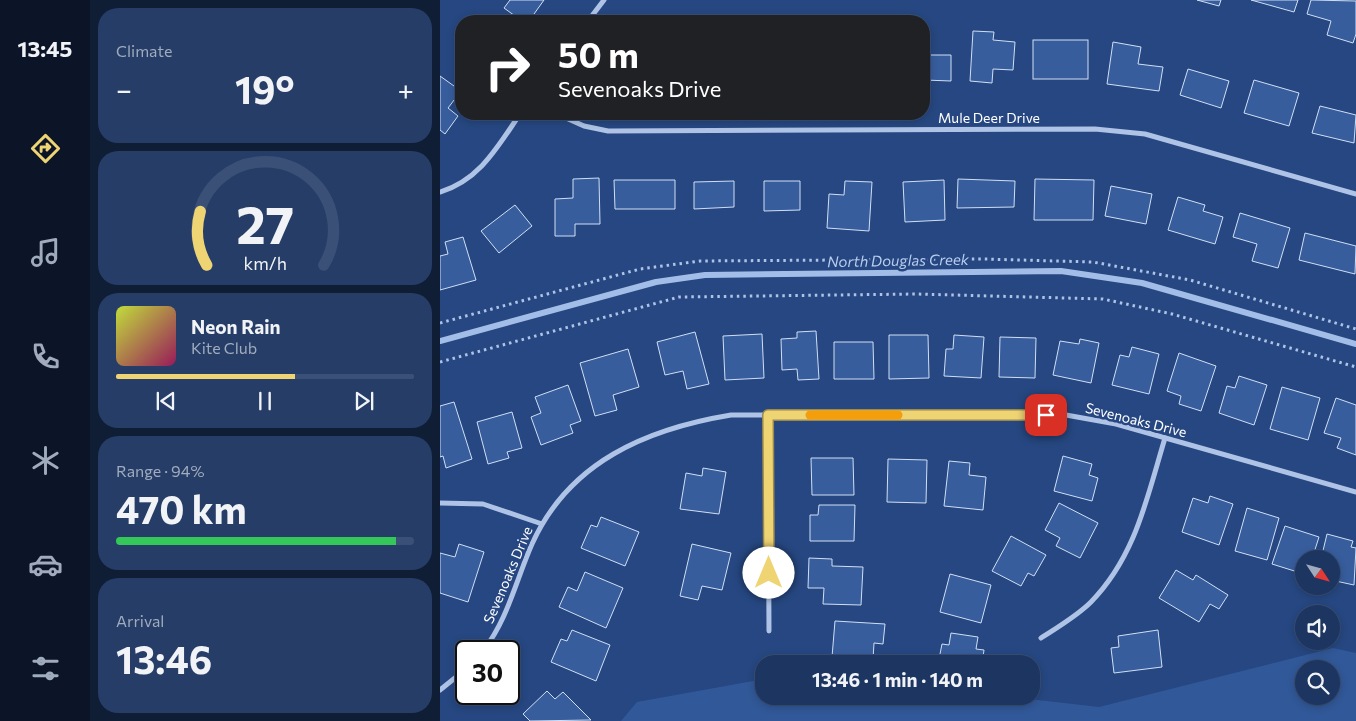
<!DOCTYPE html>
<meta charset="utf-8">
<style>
:root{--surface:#1c3561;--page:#253d67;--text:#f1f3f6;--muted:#a0abbd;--line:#3a5076;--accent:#efd473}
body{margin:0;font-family:Commissioner,sans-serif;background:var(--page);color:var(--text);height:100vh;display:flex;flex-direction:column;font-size:19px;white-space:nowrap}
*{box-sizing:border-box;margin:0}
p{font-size:16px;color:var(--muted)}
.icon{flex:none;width:28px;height:28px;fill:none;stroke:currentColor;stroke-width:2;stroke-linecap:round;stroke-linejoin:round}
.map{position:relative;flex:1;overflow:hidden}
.drawer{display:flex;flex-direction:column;gap:8px;padding:8px;background:#0f1d35;width:350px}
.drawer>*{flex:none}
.banner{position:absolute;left:15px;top:15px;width:475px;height:105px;border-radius:20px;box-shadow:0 2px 8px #0003,0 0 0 1px var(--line);background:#202124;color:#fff;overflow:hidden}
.needle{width:32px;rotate:126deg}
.buttons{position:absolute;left:855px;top:550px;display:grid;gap:10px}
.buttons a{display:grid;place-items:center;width:45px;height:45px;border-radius:50%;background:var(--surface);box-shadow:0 2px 8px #0003,0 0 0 1px var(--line);font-size:25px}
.speed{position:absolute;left:15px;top:640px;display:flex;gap:10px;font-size:25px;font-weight:700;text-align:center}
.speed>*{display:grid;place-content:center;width:65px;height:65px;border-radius:50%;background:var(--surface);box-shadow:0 2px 8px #0003,0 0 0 1px var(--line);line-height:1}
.speed .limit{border:2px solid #111;border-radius:8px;background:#fff;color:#111}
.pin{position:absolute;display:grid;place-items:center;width:42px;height:42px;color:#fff;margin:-21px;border-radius:10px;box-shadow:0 2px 8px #0006}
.me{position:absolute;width:55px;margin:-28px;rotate:0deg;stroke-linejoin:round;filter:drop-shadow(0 0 4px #0008)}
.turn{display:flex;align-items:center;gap:18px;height:105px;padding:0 20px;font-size:22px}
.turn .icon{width:65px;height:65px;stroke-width:2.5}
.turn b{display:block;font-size:35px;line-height:42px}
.big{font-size:38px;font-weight:700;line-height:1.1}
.drawer .card{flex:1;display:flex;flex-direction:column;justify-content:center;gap:8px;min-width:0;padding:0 18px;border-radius:20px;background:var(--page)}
.drawer .dial{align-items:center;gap:0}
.dial svg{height:130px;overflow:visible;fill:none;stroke:var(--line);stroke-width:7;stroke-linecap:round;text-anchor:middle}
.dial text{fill:var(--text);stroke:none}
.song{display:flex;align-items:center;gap:15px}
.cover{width:60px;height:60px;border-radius:8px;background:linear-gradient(135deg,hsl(70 70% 55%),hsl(330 70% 35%))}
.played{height:5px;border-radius:2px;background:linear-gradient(90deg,var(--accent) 60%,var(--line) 60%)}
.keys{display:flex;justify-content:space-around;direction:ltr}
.heat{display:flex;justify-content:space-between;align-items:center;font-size:28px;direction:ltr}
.charge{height:8px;border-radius:4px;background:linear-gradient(90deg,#34c759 94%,var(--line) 0)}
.trip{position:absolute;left:315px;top:655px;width:285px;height:50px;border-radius:20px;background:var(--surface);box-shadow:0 2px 8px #0003,0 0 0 1px var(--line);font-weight:700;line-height:50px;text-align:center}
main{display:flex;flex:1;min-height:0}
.dock{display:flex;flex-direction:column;width:90px;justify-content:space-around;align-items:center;background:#0b1527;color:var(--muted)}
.dock .icon{width:35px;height:35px}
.dock .on{color:var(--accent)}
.dock b{font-size:22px;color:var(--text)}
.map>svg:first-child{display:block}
.green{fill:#315898;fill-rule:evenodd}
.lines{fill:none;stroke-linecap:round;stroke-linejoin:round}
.stream{stroke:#a2bde7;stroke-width:6}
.building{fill:#375d9d;stroke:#d1dff5}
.path{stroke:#aec3e6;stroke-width:3;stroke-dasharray:2.5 4;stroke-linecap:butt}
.minor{stroke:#aec3e6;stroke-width:5}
.route-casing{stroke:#9b8a4b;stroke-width:12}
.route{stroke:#efd473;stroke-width:9}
.slow{stroke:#f59e0b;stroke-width:9}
.labels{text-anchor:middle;stroke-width:5;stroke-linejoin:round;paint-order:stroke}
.street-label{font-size:14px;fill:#fff;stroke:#264781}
.water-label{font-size:15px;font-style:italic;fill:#b9cdee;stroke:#264781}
</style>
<main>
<nav class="dock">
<b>13:45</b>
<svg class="icon on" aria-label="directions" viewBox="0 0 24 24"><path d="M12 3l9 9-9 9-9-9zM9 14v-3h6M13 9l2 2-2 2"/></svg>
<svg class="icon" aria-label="music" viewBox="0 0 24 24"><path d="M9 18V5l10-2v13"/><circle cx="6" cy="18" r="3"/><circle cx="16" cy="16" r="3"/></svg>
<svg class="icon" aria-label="phone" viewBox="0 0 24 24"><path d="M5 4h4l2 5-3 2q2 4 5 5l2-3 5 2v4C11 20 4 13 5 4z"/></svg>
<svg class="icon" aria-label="climate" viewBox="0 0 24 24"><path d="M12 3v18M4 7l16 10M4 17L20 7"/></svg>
<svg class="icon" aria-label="car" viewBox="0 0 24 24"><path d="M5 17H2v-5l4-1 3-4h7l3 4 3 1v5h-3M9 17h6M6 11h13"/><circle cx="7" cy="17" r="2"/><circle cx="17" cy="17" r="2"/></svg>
<svg class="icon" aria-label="filters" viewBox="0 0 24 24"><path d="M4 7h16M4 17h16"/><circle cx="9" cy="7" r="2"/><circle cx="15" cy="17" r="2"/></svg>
</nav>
<section class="drawer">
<div class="card"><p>Climate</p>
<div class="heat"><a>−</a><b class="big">19°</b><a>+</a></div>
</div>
<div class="card dial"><svg viewBox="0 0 100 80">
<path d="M14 69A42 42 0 1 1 86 69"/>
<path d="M14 69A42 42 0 0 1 10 36" stroke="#efd473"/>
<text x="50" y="56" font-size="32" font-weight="700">27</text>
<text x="50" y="72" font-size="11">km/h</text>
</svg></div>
<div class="card">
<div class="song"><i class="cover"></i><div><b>Neon Rain</b><p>Kite Club</p></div></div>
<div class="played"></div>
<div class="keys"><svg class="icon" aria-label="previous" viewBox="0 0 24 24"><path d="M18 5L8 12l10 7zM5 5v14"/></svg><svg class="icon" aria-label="pause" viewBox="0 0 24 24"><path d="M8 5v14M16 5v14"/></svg><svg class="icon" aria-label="next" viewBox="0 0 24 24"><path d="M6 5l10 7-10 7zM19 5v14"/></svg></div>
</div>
<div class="card"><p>Range · 94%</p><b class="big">470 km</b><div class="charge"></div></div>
<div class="card"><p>Arrival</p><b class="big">13:46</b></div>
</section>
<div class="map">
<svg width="916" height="721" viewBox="0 0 916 721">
<rect width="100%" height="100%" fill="#264781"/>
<path class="green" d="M893,648L916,653V721H181L197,702L324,679V696H563L659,707ZM864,669H891V696H864Z"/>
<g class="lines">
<polyline class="stream" points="0,341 216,282 265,275 621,271 702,283 916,344"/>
</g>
<g class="building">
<polygon points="70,0 104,0 89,21 82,21 64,8"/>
<polygon points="757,0 781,0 779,6"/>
<polygon points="811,0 858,0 854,12"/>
<polygon points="871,0 916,1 916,34 913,43 887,35 891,21 867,14"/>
<polygon points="533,31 554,32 553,40 575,42 573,70 553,69 552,83 530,81"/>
<rect x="593" y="40" width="55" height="39"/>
<polygon points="673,42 701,47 698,64 723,67 719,91 667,84"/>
<polygon points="484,55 511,55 511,81 484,80"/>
<polygon points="748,69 789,81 781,108 740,95"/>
<polygon points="0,76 21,91 8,108 18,116 5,134 0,130"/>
<polygon points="814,80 859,93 849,126 804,113"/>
<polygon points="880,106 916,115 914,143 872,133"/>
<polygon points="159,178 160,224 135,224 135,236 115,236 115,199 133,198 133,179"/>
<polygon points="518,179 575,181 574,207 517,208"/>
<polygon points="595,179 654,180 653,220 594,220"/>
<polygon points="174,180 235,180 235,209 175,209"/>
<polygon points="504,180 505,220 465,222 463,182"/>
<polygon points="294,181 294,207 254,209 254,182"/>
<polygon points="324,181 360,181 360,210 324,211"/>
<polygon points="405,181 432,182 429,231 387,228 389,194 404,195"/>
<polygon points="671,186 712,194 706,224 665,216"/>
<polygon points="738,197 765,205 763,211 783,217 775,244 728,230"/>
<polygon points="75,205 92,226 59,253 41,231"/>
<polygon points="800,213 850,228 838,268 812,261 817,244 793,237"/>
<polygon points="865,233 916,246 915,274 859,260"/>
<polygon points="23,237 36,280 0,290 0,256 8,254 5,242"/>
<polygon points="376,331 379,379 358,380 357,369 342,370 341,339 357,338 357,332"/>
<polygon points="255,332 269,384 247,389 243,371 225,375 217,342"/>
<polygon points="322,334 324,378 285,380 283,336"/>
<polygon points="449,335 488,335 489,378 449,379"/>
<polygon points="514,335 544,337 541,378 504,376 506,349 513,349"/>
<polygon points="560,337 596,338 595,378 559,377"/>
<polygon points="640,339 659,343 651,383 613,375 620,341 639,344"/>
<polygon points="394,342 433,342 434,379 394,379"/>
<polygon points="692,347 719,354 709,394 672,385 680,355 689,357"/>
<polygon points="188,349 199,387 173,395 177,410 155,416 140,363"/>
<polygon points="739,353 776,366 761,411 739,404 741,396 727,391"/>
<polygon points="799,376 827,385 814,425 779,413 787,386 795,388"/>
<polygon points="128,385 141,421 130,425 133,433 101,445 91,417 101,413 95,397"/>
<polygon points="842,387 880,398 868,440 830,429"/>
<polygon points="896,398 916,405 916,455 897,448 901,438 884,433"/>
<polygon points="14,402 32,459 6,468 3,456 0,457 0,406"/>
<polygon points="72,412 82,448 67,452 69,458 48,464 37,422"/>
<polygon points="623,456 652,464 649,475 658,478 652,501 614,491"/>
<polygon points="371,458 413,458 414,495 372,495"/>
<polygon points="448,459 487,460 486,503 447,502"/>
<polygon points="509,461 530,463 529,475 546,477 543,510 504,506"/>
<polygon points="263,468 286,472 279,514 240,509 246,473 262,476"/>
<polygon points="770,496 793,504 779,545 742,532 753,498 768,503"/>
<polygon points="619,503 658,523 640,558 616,546 620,538 605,530"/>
<polygon points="379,505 415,505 414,541 370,541 370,515 378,515"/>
<polygon points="807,508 839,518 827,560 795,551"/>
<polygon points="161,517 199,532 185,566 141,548 151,525 157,527"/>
<polygon points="845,526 879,537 872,559 864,559 864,574 832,564"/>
<polygon points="887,534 913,541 911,547 916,548 914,585 891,580 891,559 881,559"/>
<polygon points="571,536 606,555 594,576 588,573 581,586 552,571"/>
<polygon points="19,544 44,552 28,602 0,593 0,553 15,557"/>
<polygon points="252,544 291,553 282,590 262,586 258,600 240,596"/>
<polygon points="369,558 392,559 392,566 423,567 421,605 383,604 384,588 368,588"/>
<polygon points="736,570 753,580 756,575 788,595 779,609 770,604 759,622 719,598"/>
<polygon points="145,572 183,588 166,628 119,607 128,587 137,591"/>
<polygon points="510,574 551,585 541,623 500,612"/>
<polygon points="395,621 445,624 443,644 434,643 433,659 392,657"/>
<polygon points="132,630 170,645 156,681 111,662 121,639 127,641"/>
<polygon points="718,630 722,667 674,673 671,648 679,647 678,636"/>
<polygon points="511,633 538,637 536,649 544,650 542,664 498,664 502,644 509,645"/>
<polygon points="107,691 115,699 123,692 151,720 90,721 83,714"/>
</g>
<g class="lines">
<g class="path">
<polyline points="0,323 200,269 260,261 544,259 653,262 750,280 916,329"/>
<polyline points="0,362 239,297 476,294 663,299 732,314 916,367"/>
</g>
<g class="minor">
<polyline points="148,21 164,0"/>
<polyline points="117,114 144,126 168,131 655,129 705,134 916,194"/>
<path d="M0,192C40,180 58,146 80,114"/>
<polyline points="328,415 329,631"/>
<polyline points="0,503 43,504 102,524"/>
<path d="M601,638C618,627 637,616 651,602C696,556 707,497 725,438"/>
<path d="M43,651C68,619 76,580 92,544C129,462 206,429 291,415H626L676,424L916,492"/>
<polyline points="0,690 26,669"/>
</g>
</g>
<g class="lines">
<defs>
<polyline id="route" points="329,573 328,415 606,415"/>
</defs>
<use href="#route" class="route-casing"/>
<use href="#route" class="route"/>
<polyline class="slow" points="370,415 458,415"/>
</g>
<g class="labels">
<g class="street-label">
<text x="549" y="123">Mule Deer Drive</text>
<text transform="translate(696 420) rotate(14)" y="5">Sevenoaks Drive</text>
<text transform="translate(68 575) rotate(-67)" y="5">Sevenoaks Drive</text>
</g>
<g class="water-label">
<text transform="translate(458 261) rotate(-1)" y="5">North Douglas Creek</text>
</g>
</g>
</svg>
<div class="buttons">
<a><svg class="needle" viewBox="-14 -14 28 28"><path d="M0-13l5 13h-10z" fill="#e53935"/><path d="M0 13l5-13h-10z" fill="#a0abbd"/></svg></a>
<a><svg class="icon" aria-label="sound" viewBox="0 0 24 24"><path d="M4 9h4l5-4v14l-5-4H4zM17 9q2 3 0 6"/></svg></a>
<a><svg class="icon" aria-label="search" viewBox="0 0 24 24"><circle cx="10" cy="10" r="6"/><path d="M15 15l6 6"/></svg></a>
</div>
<div class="speed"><div class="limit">30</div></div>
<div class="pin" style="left:606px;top:415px;background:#d93025"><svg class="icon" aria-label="arrive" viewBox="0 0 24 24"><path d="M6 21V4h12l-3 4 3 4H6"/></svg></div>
<svg class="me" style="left:329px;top:573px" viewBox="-20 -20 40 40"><circle r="19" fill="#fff"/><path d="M0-13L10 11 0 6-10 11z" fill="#efd473"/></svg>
<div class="trip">13:46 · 1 min · 140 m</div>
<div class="banner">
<div class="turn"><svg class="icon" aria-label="right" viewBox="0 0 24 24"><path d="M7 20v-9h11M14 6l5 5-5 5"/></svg><div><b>50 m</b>Sevenoaks Drive</div></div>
</div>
</div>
</main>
